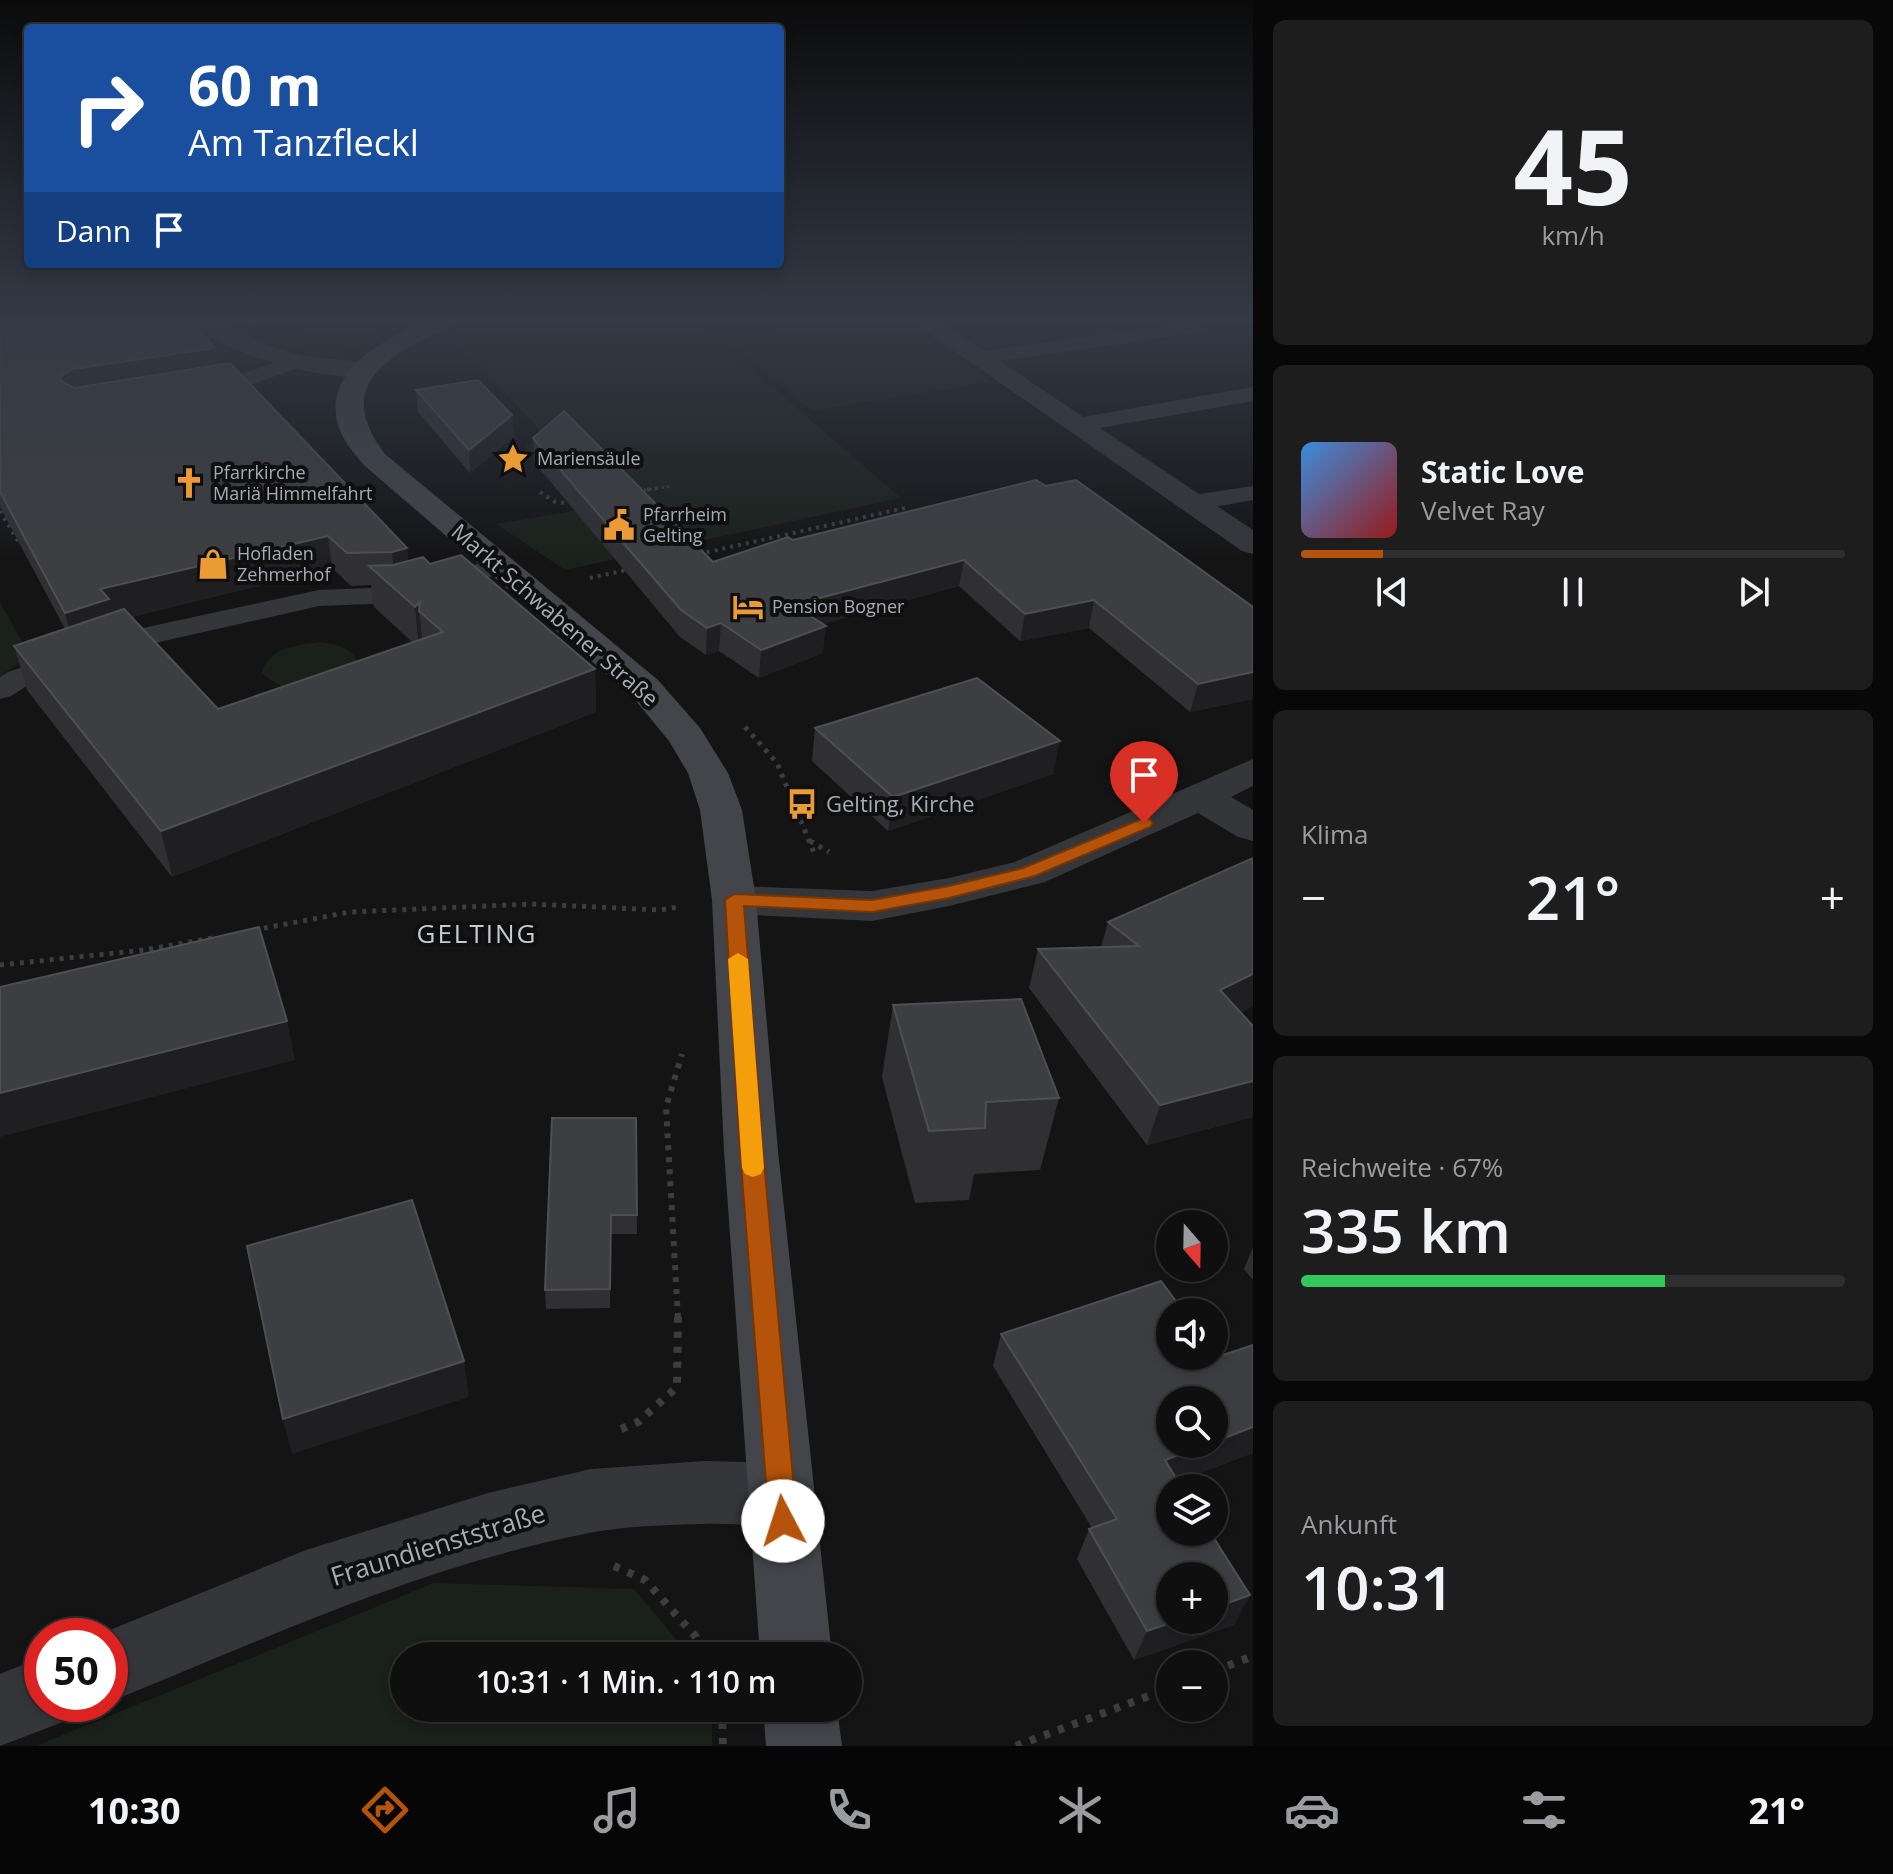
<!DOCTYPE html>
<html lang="de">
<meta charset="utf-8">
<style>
:root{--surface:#0f0f10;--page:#1d1d1e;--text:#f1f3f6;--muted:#9b9c9f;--line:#2f2f30;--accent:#b45309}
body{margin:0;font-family:"Open Sans",sans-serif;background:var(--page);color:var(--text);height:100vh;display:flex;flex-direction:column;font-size:30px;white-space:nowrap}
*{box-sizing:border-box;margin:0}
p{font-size:26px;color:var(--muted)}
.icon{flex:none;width:44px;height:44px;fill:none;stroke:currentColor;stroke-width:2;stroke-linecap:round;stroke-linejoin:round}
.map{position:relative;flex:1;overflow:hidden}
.sheet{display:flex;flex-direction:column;gap:20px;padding:20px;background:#080809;width:640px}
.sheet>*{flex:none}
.banner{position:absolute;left:24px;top:24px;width:760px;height:244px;border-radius:8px;box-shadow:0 4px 12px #0003,0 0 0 2px var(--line);background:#1a4fa0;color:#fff;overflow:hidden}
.needle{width:52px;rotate:160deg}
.controls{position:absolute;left:1156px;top:1210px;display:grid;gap:16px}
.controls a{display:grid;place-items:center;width:72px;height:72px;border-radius:50%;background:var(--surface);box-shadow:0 4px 12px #0003,0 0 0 2px var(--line);font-size:40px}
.speed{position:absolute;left:24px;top:1618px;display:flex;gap:16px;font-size:40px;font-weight:700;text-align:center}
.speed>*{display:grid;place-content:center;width:104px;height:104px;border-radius:50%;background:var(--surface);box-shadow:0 4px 12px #0003,0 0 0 2px var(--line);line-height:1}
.speed .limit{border:12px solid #d22;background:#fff;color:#111}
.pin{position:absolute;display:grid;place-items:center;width:68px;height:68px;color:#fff;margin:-82px -34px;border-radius:50% 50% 50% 0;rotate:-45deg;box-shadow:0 0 8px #0007}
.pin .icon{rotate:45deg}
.me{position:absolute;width:88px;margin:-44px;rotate:355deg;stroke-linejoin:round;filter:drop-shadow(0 0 6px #0008)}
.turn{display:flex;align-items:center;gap:28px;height:168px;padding:0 32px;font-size:36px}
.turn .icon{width:104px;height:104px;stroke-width:2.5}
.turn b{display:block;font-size:56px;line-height:68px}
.then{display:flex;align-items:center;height:76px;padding:0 32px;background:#0003;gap:16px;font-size:30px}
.big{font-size:60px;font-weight:600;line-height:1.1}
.sheet .widget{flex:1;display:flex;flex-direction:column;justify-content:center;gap:12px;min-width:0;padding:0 28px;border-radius:12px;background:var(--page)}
.sheet .dial{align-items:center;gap:0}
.dial b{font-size:104px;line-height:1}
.song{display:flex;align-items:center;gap:24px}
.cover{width:96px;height:96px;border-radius:12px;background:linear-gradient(135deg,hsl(210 70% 55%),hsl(0 70% 35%))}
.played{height:8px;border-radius:4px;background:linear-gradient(90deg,var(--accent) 15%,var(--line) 15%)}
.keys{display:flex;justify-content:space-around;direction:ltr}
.heat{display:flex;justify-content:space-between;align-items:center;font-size:44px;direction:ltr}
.charge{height:12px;border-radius:6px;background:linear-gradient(90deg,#34c759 67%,var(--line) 0)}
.trip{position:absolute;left:390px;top:1642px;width:472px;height:80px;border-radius:40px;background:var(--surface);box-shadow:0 4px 12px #0003,0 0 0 2px var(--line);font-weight:600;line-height:80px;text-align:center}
.tabs{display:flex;height:128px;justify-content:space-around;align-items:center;background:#060606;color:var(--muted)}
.tabs .icon{width:56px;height:56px}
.tabs .selected{color:var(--accent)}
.tabs b{font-size:36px;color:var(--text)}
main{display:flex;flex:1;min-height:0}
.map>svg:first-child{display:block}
.green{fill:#1a201a}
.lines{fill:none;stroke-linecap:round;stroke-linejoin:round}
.path-far4{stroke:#3b3d41;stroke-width:3;stroke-dasharray:2 4;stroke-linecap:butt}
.path-far3{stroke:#3b3d41;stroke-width:4;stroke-dasharray:3 5;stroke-linecap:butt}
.path-far2{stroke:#3b3d41;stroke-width:5;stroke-dasharray:4 6;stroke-linecap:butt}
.path-far1{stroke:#3b3d41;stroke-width:6;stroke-dasharray:5 7;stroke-linecap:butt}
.path{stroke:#3b3d41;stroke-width:8;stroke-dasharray:6 9;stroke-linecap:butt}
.lane{fill:#35363a;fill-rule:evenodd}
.street{fill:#35363a;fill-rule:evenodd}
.secondary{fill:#43454a;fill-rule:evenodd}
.wall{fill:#303033;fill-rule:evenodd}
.shaded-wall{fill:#1f1f21}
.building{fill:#3d3e41;stroke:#4d4f53;stroke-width:2}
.route{fill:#b45309;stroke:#753606;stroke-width:2}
.slow{fill:#f59e0b}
.labels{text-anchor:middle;stroke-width:8;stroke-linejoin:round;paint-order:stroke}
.far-poi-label{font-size:18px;fill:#a6acb5;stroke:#0f0f10;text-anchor:start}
.street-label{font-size:22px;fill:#a6acb5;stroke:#0f0f10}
.poi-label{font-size:22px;fill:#a6acb5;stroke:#0f0f10;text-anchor:start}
.quarter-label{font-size:26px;letter-spacing:2px;fill:#c6cad1;stroke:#0f0f10}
.near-street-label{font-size:26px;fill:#a6acb5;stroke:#0f0f10}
</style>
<main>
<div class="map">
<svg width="1253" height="1746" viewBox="0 0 1253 1746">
<rect width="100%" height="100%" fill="#141415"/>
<g class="green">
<path d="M359,318H413C344,344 347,373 266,340Z"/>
<polygon points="485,318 692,318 901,498 565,570 496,524 628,502 559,487 525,446 559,440 541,431 449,334"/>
<polygon points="862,318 898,318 992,382 812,411 723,338"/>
<polygon points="0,602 30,656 0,676"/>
<path d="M320,642C340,645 352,647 360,667C322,683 297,705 262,673C270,646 295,646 320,642Z"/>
<polygon points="434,1583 634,1589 690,1656 404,1656 404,1708 712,1708 712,1746 36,1746"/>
</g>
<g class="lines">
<polyline class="path-far4" points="644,490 668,487 664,482"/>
<g class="path-far3">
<polyline points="639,491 658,488"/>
<polyline points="540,492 555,502 569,503"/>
<polyline points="0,511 18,541"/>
<polyline points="699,554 905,508"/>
<polyline points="590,578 631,569"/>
</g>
<g class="path-far2">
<polyline points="745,727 777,763 814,853"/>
<polyline points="810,841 829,852"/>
<polyline points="254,930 350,912 532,904 660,910 678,907"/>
<polyline points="0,965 145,950 217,937"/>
</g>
<polyline class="path-far1" points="678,1318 666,1107 682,1054"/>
<g class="path">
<polyline points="621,1429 638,1422 677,1387 678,1316"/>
<polyline points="614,1566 645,1580 696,1637 703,1656"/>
<polyline points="1214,1671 1253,1656"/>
<polyline points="722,1708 723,1746"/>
<polyline points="1016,1746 1170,1688"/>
</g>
<g class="lane">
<polygon points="1194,322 1201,324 1204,328 1201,332 977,364 967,358 977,352"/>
<polygon points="293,357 303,363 300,367 245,387 198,397 187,390 190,385 232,377"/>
<polygon points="1253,387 1253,401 1077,432 1069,430 1066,425 1069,420 1077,418"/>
<polygon points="1253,486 1253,500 1193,511 1184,508 1180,503 1184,498 1193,495"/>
<polygon points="501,557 511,559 514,565 511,571 397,603 319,606 137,647 30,684 11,696 0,699 0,677 8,672 129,631 319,590 396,587"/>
</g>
<g class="street">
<path d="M181,318C190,318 203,316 212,319C240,329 263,346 293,353C319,360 347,358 373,365L377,370L373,375L364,378C298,374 241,357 185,323Z"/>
<polygon points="907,318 935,318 1253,530 1253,554 1242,551"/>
<polygon points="1253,759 1253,786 1231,797 1253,810 1253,841 1238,837 1198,813 1045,882 949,906 872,921 734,914 718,910 712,900 718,890 734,886 872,891 949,878 1015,862"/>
<path d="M705,1461L781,1463L804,1472L814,1494L804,1516C767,1531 742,1522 703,1524C666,1525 625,1526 589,1533C422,1566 266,1638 110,1702V1636H95L110,1630L306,1550L488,1493L591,1469Z"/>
<polygon points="42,1657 42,1704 75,1704 68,1720 0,1746 0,1674"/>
</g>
<g class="secondary">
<path d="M430,318H462L458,323C398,351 328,380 385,454L658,680L700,728L728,773L742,810L756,900L778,1151L832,1656H760L724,1151L712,900L700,810L688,773L669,741L632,696L365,466C355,454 342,440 338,425C322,369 389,336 430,318Z"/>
<polygon points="763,1708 837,1708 842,1746 766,1746"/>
</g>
</g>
<g class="wall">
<path d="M0,318L218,365L407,548L408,561L430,564L595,669L596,712L172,877L27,690L14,646L65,629L0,507ZM332,568L351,586L371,585L374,607L412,642L218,709L131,617Z"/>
<polygon points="241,318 330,318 256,331"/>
<polygon points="703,318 764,318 710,325"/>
<polygon points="416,390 512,415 514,437 470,473 418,412"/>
<polygon points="533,438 713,562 793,540 1036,480 1253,607 1253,699 1190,712 1089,628 1020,641 959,586 823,624 823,653 759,678 719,651 706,655 680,637 534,462"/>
<polygon points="815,728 1053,774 888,831 812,761"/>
<polygon points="1253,858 1253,1006 1240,1013 1253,1026 1253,1117 1147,1145 1029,988 1038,949 1101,947 1108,922"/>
<polygon points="893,1005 1059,1098 1040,1170 974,1174 969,1200 915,1203 882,1077"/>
<polygon points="636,1118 637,1234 611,1234 610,1308 546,1309 545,1290"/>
<polygon points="1253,1247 1253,1280 1244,1269"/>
<polygon points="1001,1334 1217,1357 1253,1345 1253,1453 1178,1481 1234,1625 1134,1660 1077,1559 1089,1529 1092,1528 993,1366"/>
</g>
<g class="shaded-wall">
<polygon points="254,318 330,318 256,331"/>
<polygon points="710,318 764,318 710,325"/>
<polygon points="215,348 220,375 80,397 61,381 61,376 73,369"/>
<polygon points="512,415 514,437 470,473 469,450"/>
<polygon points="328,536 332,568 114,621 74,646 65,613 100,589"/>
<polygon points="407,548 410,580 396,584 392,552"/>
<polygon points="964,560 959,586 791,633 793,605"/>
<polygon points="1094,600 1089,628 1020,641 1025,614"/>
<polygon points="420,602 419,611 423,646 419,649 415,607"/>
<polygon points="721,623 719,651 706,655 707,628"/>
<polygon points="826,626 823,653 759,678 761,650"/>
<polygon points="595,669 596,712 172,877 161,831"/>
<polygon points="1253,672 1253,699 1190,712 1198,684"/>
<polygon points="1060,741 1053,774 888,831 893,797"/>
<polygon points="1253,974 1253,1006 1206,1030 1220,990"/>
<polygon points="287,1021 295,1060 0,1137 0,1093"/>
<polygon points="1253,1081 1253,1117 1147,1145 1160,1105"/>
<polygon points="464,1361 469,1397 292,1454 283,1419"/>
<polygon points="1253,1427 1253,1453 1152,1491 1165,1460 1208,1444 1214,1444 1214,1442"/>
<polygon points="1250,1595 1234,1625 1134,1660 1147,1631 1179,1620 1214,1620 1214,1608"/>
</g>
<g class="building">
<polygon points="0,318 187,318 215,348 73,369 61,376 61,381 74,388 230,363 407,548 392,552 347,553 328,536 100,589 109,599 65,613 0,492"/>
<polygon points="478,380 512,415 469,450 416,390"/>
<polygon points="564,411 713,562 788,537 793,540 1036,480 1046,486 1076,480 1253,607 1253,672 1198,684 1094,600 1025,614 964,560 793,605 826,626 761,650 721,623 707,628 681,610 533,438"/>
<polygon points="461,555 595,669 161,831 14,646 124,609 218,709 443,632 419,611 420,602 415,607 369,566 393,565 423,557 430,564"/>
<polygon points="977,678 1060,741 893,797 815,728"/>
<polygon points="1253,858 1253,974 1220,990 1253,1026 1253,1081 1160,1105 1038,949 1139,946 1108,922"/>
<polygon points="259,927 287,1021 0,1093 0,987"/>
<polygon points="1021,999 1059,1098 986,1102 985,1128 929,1131 893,1005"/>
<polygon points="552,1118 636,1118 637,1215 611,1215 610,1289 545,1290"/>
<polygon points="412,1200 464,1361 283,1419 247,1246"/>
<polygon points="1161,1281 1184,1312 1170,1312 1170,1356 1214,1356 1214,1352 1217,1357 1253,1345 1253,1427 1214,1442 1214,1400 1170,1400 1170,1444 1208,1444 1165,1460 1182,1488 1170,1488 1170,1532 1210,1532 1250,1595 1214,1608 1214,1576 1170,1576 1170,1620 1179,1620 1147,1631 1089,1529 1117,1519 1001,1334"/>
</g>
<linearGradient id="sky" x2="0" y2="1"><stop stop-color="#0b0b0c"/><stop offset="0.57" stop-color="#343a46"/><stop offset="1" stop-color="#343a46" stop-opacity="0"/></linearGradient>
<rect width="1253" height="562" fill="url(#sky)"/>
<polygon class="route" points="1144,818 1150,819 1153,823 1150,827 1035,876 949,898 872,912 744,906 763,1151 797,1521 793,1530 783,1534 773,1530 769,1521 740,1151 725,900 734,894 872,900 949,886 1023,868"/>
<polygon class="slow" points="738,953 748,959 764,1168 761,1174 753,1177 745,1174 742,1168 728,959"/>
<defs>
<symbol id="sight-bare" viewBox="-9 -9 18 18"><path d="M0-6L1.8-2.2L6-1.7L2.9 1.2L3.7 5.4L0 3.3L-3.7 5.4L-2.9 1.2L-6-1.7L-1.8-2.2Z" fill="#eb9b36" stroke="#0f0f10" stroke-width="2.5" paint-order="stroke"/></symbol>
<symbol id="church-bare" viewBox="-9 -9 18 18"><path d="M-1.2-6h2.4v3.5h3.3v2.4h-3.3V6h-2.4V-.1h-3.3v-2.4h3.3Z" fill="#eb9b36" stroke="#0f0f10" stroke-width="2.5" paint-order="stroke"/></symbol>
<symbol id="civic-bare" viewBox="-9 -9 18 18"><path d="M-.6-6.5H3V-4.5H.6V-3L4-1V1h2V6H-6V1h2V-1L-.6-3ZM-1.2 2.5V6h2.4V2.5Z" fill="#eb9b36" stroke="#0f0f10" stroke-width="2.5" paint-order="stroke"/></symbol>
<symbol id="shop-bare" viewBox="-9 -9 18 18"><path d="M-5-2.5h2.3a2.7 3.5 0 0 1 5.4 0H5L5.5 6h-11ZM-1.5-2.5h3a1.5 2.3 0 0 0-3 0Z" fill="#eb9b36" stroke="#0f0f10" stroke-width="2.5" paint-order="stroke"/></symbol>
<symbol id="hotel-bare" viewBox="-9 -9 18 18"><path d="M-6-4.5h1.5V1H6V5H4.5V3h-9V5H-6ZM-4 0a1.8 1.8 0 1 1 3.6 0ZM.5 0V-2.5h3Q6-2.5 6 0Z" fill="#eb9b36" stroke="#0f0f10" stroke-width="2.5" paint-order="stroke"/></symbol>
<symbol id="bus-bare" viewBox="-9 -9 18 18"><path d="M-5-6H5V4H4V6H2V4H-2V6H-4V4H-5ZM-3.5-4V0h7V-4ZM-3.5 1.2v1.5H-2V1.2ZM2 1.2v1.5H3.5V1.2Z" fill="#eb9b36" stroke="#0f0f10" stroke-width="2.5" paint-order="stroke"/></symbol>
</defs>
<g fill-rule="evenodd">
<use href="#sight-bare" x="491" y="437" width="44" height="44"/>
<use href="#church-bare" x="167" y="461" width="44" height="44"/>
<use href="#civic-bare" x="597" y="503" width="44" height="44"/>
<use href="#shop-bare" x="191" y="542" width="44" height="44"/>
<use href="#hotel-bare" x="726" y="585" width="44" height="44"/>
<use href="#bus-bare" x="780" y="782" width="44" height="44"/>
</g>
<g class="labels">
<g class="far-poi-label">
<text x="537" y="465">Mariensäule</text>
<text x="213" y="479">Pfarrkirche<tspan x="213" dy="21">Mariä Himmelfahrt</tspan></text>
<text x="643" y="521">Pfarrheim<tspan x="643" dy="21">Gelting</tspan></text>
<text x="237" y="560">Hofladen<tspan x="237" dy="21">Zehmerhof</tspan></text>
<text x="772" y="613">Pension Bogner</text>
</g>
<g class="street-label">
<text transform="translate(555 615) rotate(41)" y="8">Markt Schwabener Straße</text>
</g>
<g class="poi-label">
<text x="826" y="812">Gelting, Kirche</text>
</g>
<g class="quarter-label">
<text x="477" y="943">GELTING</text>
</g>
<g class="near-street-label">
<text transform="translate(438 1545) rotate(-17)" y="9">Fraundienststraße</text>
</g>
</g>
</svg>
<div class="controls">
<a><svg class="needle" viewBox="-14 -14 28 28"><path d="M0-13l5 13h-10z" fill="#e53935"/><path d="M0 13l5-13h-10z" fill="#9b9c9f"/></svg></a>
<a><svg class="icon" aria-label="sound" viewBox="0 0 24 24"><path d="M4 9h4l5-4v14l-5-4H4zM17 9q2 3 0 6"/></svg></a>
<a><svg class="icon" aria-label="search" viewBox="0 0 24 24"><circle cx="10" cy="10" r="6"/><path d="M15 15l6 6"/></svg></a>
<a><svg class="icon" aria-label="layers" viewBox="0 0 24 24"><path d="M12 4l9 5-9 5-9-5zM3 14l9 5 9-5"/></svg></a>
<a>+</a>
<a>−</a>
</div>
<div class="speed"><div class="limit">50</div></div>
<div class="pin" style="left:1144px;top:823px;background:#d93025"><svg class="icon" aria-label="arrive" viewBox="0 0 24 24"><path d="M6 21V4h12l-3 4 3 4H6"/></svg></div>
<svg class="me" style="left:783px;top:1521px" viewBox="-20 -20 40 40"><circle r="19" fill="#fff"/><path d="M0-13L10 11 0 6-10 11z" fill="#b45309"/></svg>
<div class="trip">10:31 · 1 Min. · 110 m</div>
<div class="banner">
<div class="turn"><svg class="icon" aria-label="right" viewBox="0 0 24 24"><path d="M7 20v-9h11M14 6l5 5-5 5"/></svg><div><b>60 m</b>Am Tanzfleckl</div></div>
<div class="then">Dann<svg class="icon" aria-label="arrive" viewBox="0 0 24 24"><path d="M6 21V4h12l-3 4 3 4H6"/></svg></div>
</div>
</div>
<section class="sheet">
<div class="widget dial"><b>45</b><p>km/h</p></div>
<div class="widget">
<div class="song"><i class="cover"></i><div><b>Static Love</b><p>Velvet Ray</p></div></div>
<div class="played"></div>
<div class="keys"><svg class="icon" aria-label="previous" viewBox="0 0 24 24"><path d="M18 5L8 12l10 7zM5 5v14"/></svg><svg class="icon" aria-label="pause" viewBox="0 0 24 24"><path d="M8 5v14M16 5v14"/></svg><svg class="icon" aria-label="next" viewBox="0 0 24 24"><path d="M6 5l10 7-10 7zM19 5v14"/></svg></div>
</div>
<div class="widget"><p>Klima</p>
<div class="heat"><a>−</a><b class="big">21°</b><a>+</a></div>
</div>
<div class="widget"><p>Reichweite · 67%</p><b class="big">335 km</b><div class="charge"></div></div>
<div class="widget"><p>Ankunft</p><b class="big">10:31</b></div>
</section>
</main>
<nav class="tabs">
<b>10:30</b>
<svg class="icon selected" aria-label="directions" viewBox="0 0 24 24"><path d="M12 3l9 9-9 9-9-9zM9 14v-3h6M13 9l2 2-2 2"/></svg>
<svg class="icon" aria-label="music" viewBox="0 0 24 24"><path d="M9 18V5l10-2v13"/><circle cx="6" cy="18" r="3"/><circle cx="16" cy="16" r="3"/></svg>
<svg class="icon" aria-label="phone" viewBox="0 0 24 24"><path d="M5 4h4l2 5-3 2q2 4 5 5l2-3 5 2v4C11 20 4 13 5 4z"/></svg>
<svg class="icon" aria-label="climate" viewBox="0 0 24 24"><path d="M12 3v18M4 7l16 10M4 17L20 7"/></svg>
<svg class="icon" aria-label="car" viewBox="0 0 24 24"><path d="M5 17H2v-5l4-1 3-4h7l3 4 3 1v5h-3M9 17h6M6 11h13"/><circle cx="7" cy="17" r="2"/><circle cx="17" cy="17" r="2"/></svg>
<svg class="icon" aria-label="filters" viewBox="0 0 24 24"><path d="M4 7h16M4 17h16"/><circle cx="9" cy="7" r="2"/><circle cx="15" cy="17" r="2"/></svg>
<b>21°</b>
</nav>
